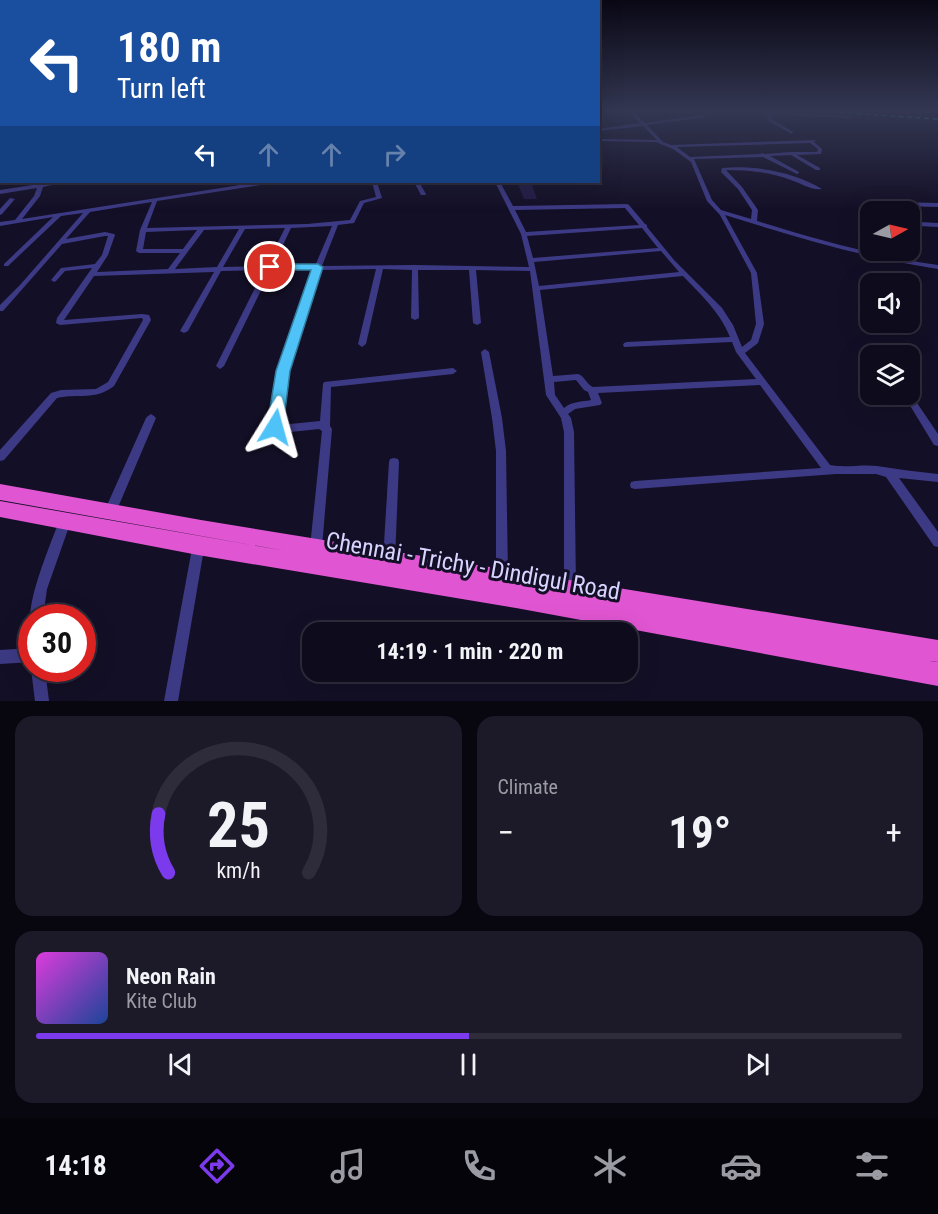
<!DOCTYPE html>
<meta charset="utf-8">
<style>
:root{--surface:#0e0b1c;--page:#1c1929;--text:#f1f3f6;--muted:#9b9ba3;--line:#2e2b3b;--accent:#7c3aed}
body{margin:0;font-family:"Roboto Condensed",sans-serif;background:var(--page);color:var(--text);height:100vh;display:flex;flex-direction:column;font-size:22px;white-space:nowrap}
*{box-sizing:border-box;margin:0}
p{font-size:20px;color:var(--muted)}
.icon{flex:none;width:33px;height:33px;fill:none;stroke:currentColor;stroke-width:2;stroke-linecap:round;stroke-linejoin:round}
.map{position:relative;height:701px;overflow:hidden}
.side{display:flex;flex-direction:column;gap:15px;padding:15px;background:#08060f;flex:1}
.side>*{flex:none}
.hud{position:absolute;left:0px;top:0px;width:600px;height:183px;box-shadow:0 6px 24px #0002,0 0 0 2px var(--line);background:#1a4fa0;color:#fff;overflow:hidden}
.needle{width:39px;rotate:82deg}
.tools{position:absolute;left:860px;top:201px;display:grid;gap:12px}
.tools a{display:grid;place-items:center;width:60px;height:60px;border-radius:12px;background:var(--surface);box-shadow:0 6px 24px #0002,0 0 0 2px var(--line);font-size:30px}
.speed{position:absolute;left:18px;top:604px;display:flex;gap:12px;font-size:30px;font-weight:700;text-align:center}
.speed>*{display:grid;place-content:center;width:78px;height:78px;border-radius:50%;background:var(--surface);box-shadow:0 6px 24px #0002,0 0 0 2px var(--line);line-height:1}
.speed .limit{border:9px solid #d22;background:#fff;color:#111}
.pin{position:absolute;display:grid;place-items:center;width:51px;height:51px;color:#fff;margin:-26px;border:3px solid #fff;border-radius:50%;box-shadow:0 2px 6px #0007}
.me{position:absolute;width:66px;margin:-33px;rotate:8deg;stroke-linejoin:round;filter:drop-shadow(0 0 4px #0008)}
.turn{display:flex;align-items:center;gap:21px;height:126px;padding:0 18px;font-size:27px}
.turn .icon{width:78px;height:78px;stroke-width:2.5}
.turn b{display:block;font-size:42px;line-height:51px}
.lanes{display:flex;align-items:center;height:57px;padding:0 18px;background:#0003;justify-content:center;gap:30px;direction:ltr}
.lanes .off{opacity:.35}
.big{font-size:45px;font-weight:700;line-height:1.1}
.side .card{flex:1;display:flex;flex-direction:column;justify-content:center;gap:9px;min-width:0;padding:0 21px;border-radius:18px;background:var(--page)}
.side .dial{align-items:center;gap:0}
.dial svg{height:156px;overflow:visible;fill:none;stroke:var(--line);stroke-width:7;stroke-linecap:round;text-anchor:middle}
.dial text{fill:var(--text);stroke:none}
.song{display:flex;align-items:center;gap:18px}
.cover{width:72px;height:72px;border-radius:9px;background:linear-gradient(135deg,hsl(300 70% 55%),hsl(220 70% 35%))}
.played{height:6px;border-radius:3px;background:linear-gradient(90deg,var(--accent) 50%,var(--line) 50%)}
.keys{display:flex;justify-content:space-around;direction:ltr}
.heat{display:flex;justify-content:space-between;align-items:center;font-size:33px;direction:ltr}
.side .tiles{flex:1;display:grid;gap:15px;grid-template-columns:1fr 1fr}
.card:last-child{grid-column:span 2}
.trip{position:absolute;left:302px;top:622px;width:336px;height:60px;border-radius:18px;background:var(--surface);box-shadow:0 6px 24px #0002,0 0 0 2px var(--line);font-weight:700;line-height:60px;text-align:center}
.menu{display:flex;height:96px;justify-content:space-around;align-items:center;background:#06040b;color:var(--muted)}
.menu .icon{width:42px;height:42px}
.menu .on{color:var(--accent)}
.menu b{font-size:27px;color:var(--text)}
.map>svg:first-child{display:block}
.building{fill:#241b47}
.lines{fill:none;stroke-linecap:round;stroke-linejoin:round}
.minor{fill:#3d3a85;fill-rule:evenodd}
.secondary{fill:#6f6bff;fill-rule:evenodd}
.trunk{fill:#e055d1;fill-rule:evenodd}
.rail{stroke:#00e5ff;stroke-width:1.5;stroke-dasharray:4.5 4;stroke-linecap:butt}
.route{fill:#4fc3f7;stroke:#337fa1;stroke-width:1.5}
.labels{text-anchor:middle;stroke-width:6;stroke-linejoin:round;paint-order:stroke}
.near-street-label{font-size:24px;fill:#d9d4ff;stroke:#130f26}
</style>
<div class="map">
<svg width="938" height="701" viewBox="0 0 938 701">
<rect width="100%" height="100%" fill="#130f26"/>
<polygon class="building" points="517,182 531,182 537,199 524,199"/>
<g class="lines">
<g class="minor">
<path d="M629,112H633L645,123L721,112L700,118L647,125L663,142L671,145L816,140L814,142L822,149L821,154L797,155L820,168V170H816L791,155L770,156L799,172V173L797,174L763,157L694,159L712,200L721,210L751,219L752,210L738,189L721,172L722,168C755,165 794,172 822,189C813,191 800,183 791,180C770,172 748,170 726,170L742,187L758,210L757,221C817,240 876,256 938,265V269C865,258 795,237 725,215L757,273L764,324L758,343L745,353L830,465C846,468 862,464 877,466C897,469 918,472 938,474V482L899,478L938,532V547L934,546L886,477L876,474H836L635,489L631,488L630,485L631,482L635,481L821,468L760,385L598,393L602,403L600,405L575,409L568,414L571,418L574,432L576,588L574,592L570,594L566,592L564,588V432L561,418L546,395L530,271L476,270L481,323L477,325L473,323L469,270H418L419,318L415,320L411,318L412,270L383,269L366,344L362,347L358,344L376,269L320,270L287,371L280,425L320,421L323,384L324,382L453,368L457,371L453,374L331,387L330,426L332,429L322,547L320,551L316,553L312,551L310,547L322,431L319,429L281,433L272,430L270,427L279,371L314,270H271L224,366L220,369L216,366L264,270L221,271L188,331L184,333L180,331L214,272L94,276L64,320L142,314L149,315L151,320L114,386C95,401 78,393 57,398L4,460L0,461V450L51,393L61,390L96,389L108,382L143,320L142,318L60,325L56,323L57,318L92,268L65,271L56,281L54,282L51,280L61,268L95,264L102,255L108,236H105L62,244L3,311H0V305L20,285L83,213L61,216L8,266H4V264L53,217L0,226V222L15,220L34,196L37,188L0,194V190L39,184L40,182H44V183L56,182H65L43,187L40,196L22,219L260,182H270L267,184L157,201L147,228L307,224L350,220L360,201L376,197L372,182H377L382,198L364,203L354,223L338,225L322,266L415,265L529,267L521,234L496,184L493,183V182H500L513,206L627,204L629,205L645,224L647,225V227L674,260L722,308L733,325L742,347L751,340L756,324L751,273L720,215L707,201L691,162L673,149L656,142L598,141V139L657,140L643,126L598,131V129L640,123ZM810,143L818,149L817,152H790L765,154L762,153L760,154L690,157L677,147ZM152,202L140,230L136,251L139,253H180L168,269L97,272L108,255L115,235L114,234L105,232L66,239L90,212ZM625,208L639,225L526,232L515,210ZM332,226L315,266H273L291,228ZM285,228L266,266L223,267L245,229ZM642,228L658,248L533,258L527,236ZM239,229L217,267L175,269L204,230ZM197,230L183,249H143L146,232ZM661,251L679,272L539,286L534,262ZM683,276C701,295 720,312 730,337L627,342L624,343L623,345L624,347L732,342L736,352L756,379L593,387C586,384 585,376 578,374L553,376L540,290ZM576,380L584,390L588,392L591,400C582,402 572,401 564,408L555,395L554,382Z"/>
<polygon points="754,112 849,116 851,117 849,118 770,114 773,117 771,119 793,132 792,134 767,120 768,117 764,114"/>
<rect x="0" y="116" width="2" height="2"/>
<rect x="0" y="134" width="2" height="2"/>
<polygon points="414,182 419,182 426,194 425,195 421,195"/>
<polygon points="10,198 15,199 2,214 0,215 0,209"/>
<polygon points="897,202 938,203 938,207 901,206 905,212 899,212 894,204"/>
<polygon points="909,218 919,222 938,223 938,227 918,226 909,222"/>
<polygon points="485,349 489,352 502,418 506,451 508,577 506,581 502,583 498,581 496,577 496,451 492,418 481,352"/>
<polygon points="909,391 938,434 938,446 934,445 903,394 909,394"/>
<polygon points="151,414 154,416 156,418 116,512 114,515 110,517 106,515 104,512 146,418 148,416"/>
<polygon points="394,458 398,459 399,462 395,560 393,564 389,566 385,564 383,560 389,462 390,459"/>
<path d="M65,516L69,517L71,521L47,589L43,618H32V623C24,606 52,541 59,521L61,517Z"/>
<polygon points="199,538 203,539 205,543 178,701 164,701 193,543 195,539"/>
<polygon points="32,648 32,662 0,664 0,650"/>
<polygon points="32,668 32,669 45,669 49,701 35,701 31,669"/>
</g>
<rect class="secondary" x="0" y="155" width="2" height="4"/>
<polygon class="trunk" points="0,484 201,520 938,640 938,662 930,661 938,662 938,686 516,608 198,555 0,517 0,501 286,551 0,500"/>
<polyline class="rail" points="831,112 938,119"/>
</g>
<linearGradient id="sky" x2="0" y2="1"><stop stop-color="#0a0815"/><stop offset="0.53" stop-color="#333752"/><stop offset="1" stop-color="#333752" stop-opacity="0"/></linearGradient>
<rect width="938" height="210" fill="url(#sky)"/>
<polygon class="route" points="270,264 318,264 323,267 290,371 283,427 281,431 269,431 267,427 276,371 311,270 266,270 264,267"/>
<g class="labels">
<g class="near-street-label">
<text transform="translate(473 566) rotate(10)" y="8">Chennai - Trichy - Dindigul Road</text>
</g>
</g>
</svg>
<div class="tools">
<a><svg class="needle" viewBox="-14 -14 28 28"><path d="M0-13l5 13h-10z" fill="#e53935"/><path d="M0 13l5-13h-10z" fill="#9b9ba3"/></svg></a>
<a><svg class="icon" aria-label="sound" viewBox="0 0 24 24"><path d="M4 9h4l5-4v14l-5-4H4zM17 9q2 3 0 6"/></svg></a>
<a><svg class="icon" aria-label="layers" viewBox="0 0 24 24"><path d="M12 4l9 5-9 5-9-5zM3 14l9 5 9-5"/></svg></a>
</div>
<div class="speed"><div class="limit">30</div></div>
<div class="pin" style="left:270px;top:267px;background:#d93025"><svg class="icon" aria-label="arrive" viewBox="0 0 24 24"><path d="M6 21V4h12l-3 4 3 4H6"/></svg></div>
<svg class="me" style="left:275px;top:427px" viewBox="-20 -20 40 40"><path d="M0-17L14 15 0 8-14 15z" fill="#4fc3f7" stroke="#fff" stroke-width="4"/></svg>
<div class="trip">14:19 · 1 min · 220 m</div>
<div class="hud">
<div class="turn"><svg class="icon" aria-label="left" viewBox="0 0 24 24"><path d="M17 20v-9H6M10 6l-5 5 5 5"/></svg><div><b>180 m</b>Turn left</div></div>
<div class="lanes"><svg class="icon" aria-label="left" viewBox="0 0 24 24"><path d="M17 20v-9H6M10 6l-5 5 5 5"/></svg><svg class="icon off" aria-label="ahead" viewBox="0 0 24 24"><path d="M12 20V5M6 11l6-6 6 6"/></svg><svg class="icon off" aria-label="ahead" viewBox="0 0 24 24"><path d="M12 20V5M6 11l6-6 6 6"/></svg><svg class="icon off" aria-label="right" viewBox="0 0 24 24"><path d="M7 20v-9h11M14 6l5 5-5 5"/></svg></div>
</div>
</div>
<section class="side">
<div class="tiles">
<div class="card dial"><svg viewBox="0 0 100 80">
<path d="M14 69A42 42 0 1 1 86 69"/>
<path d="M14 69A42 42 0 0 1 9 39" stroke="#7c3aed"/>
<text x="50" y="56" font-size="32" font-weight="700">25</text>
<text x="50" y="72" font-size="11">km/h</text>
</svg></div>
<div class="card"><p>Climate</p>
<div class="heat"><a>−</a><b class="big">19°</b><a>+</a></div>
</div>
<div class="card">
<div class="song"><i class="cover"></i><div><b>Neon Rain</b><p>Kite Club</p></div></div>
<div class="played"></div>
<div class="keys"><svg class="icon" aria-label="previous" viewBox="0 0 24 24"><path d="M18 5L8 12l10 7zM5 5v14"/></svg><svg class="icon" aria-label="pause" viewBox="0 0 24 24"><path d="M8 5v14M16 5v14"/></svg><svg class="icon" aria-label="next" viewBox="0 0 24 24"><path d="M6 5l10 7-10 7zM19 5v14"/></svg></div>
</div>
</div>
</section>
<nav class="menu">
<b>14:18</b>
<svg class="icon on" aria-label="directions" viewBox="0 0 24 24"><path d="M12 3l9 9-9 9-9-9zM9 14v-3h6M13 9l2 2-2 2"/></svg>
<svg class="icon" aria-label="music" viewBox="0 0 24 24"><path d="M9 18V5l10-2v13"/><circle cx="6" cy="18" r="3"/><circle cx="16" cy="16" r="3"/></svg>
<svg class="icon" aria-label="phone" viewBox="0 0 24 24"><path d="M5 4h4l2 5-3 2q2 4 5 5l2-3 5 2v4C11 20 4 13 5 4z"/></svg>
<svg class="icon" aria-label="climate" viewBox="0 0 24 24"><path d="M12 3v18M4 7l16 10M4 17L20 7"/></svg>
<svg class="icon" aria-label="car" viewBox="0 0 24 24"><path d="M5 17H2v-5l4-1 3-4h7l3 4 3 1v5h-3M9 17h6M6 11h13"/><circle cx="7" cy="17" r="2"/><circle cx="17" cy="17" r="2"/></svg>
<svg class="icon" aria-label="filters" viewBox="0 0 24 24"><path d="M4 7h16M4 17h16"/><circle cx="9" cy="7" r="2"/><circle cx="15" cy="17" r="2"/></svg>
</nav>
